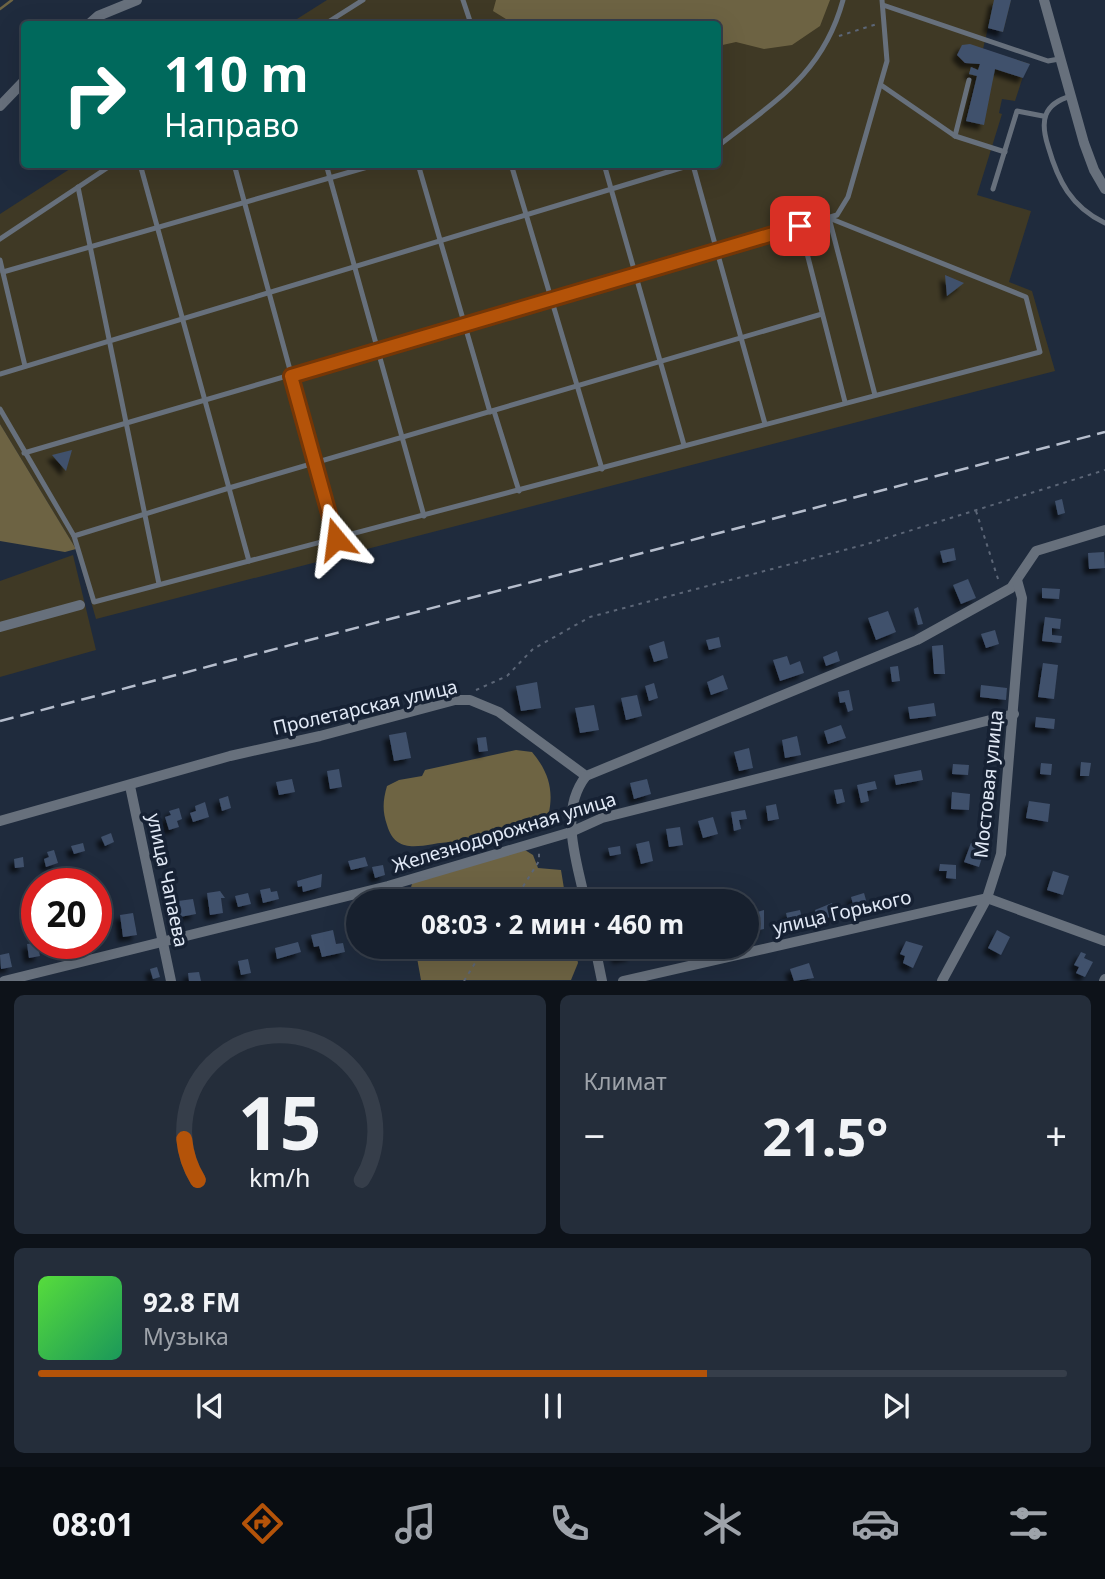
<!DOCTYPE html>
<html lang="ru">
<meta charset="utf-8">
<style>
:root{--surface:#17202e;--page:#242d3a;--text:#f1f3f6;--muted:#9ea3aa;--line:#363e4a;--accent:#b45309}
body{margin:0;font-family:"Noto Sans",sans-serif;background:var(--page);color:var(--text);height:100vh;display:flex;flex-direction:column;font-size:26px;white-space:nowrap}
*{box-sizing:border-box;margin:0}
p{font-size:23px;color:var(--muted)}
.icon{flex:none;width:38px;height:38px;fill:none;stroke:currentColor;stroke-width:2;stroke-linecap:round;stroke-linejoin:round}
.map{position:relative;height:981px;overflow:hidden}
.details{display:flex;flex-direction:column;gap:14px;padding:14px;background:#0d1219;flex:1}
.details>*{flex:none}
.top-card{position:absolute;left:21px;top:21px;width:700px;height:147px;border-radius:7px;box-shadow:0 7px 28px #0002,0 0 0 2px var(--line);background:#00695c;color:#fff;overflow:hidden}
.speed{position:absolute;left:21px;top:868px;display:flex;gap:14px;font-size:35px;font-weight:700;text-align:center}
.speed>*{display:grid;place-content:center;width:91px;height:91px;border-radius:50%;background:var(--surface);box-shadow:0 7px 28px #0002,0 0 0 2px var(--line);line-height:1}
.speed .limit{border:10px solid #d22;background:#fff;color:#111}
.pin{position:absolute;display:grid;place-items:center;width:60px;height:60px;color:#fff;margin:-30px;border-radius:14px;box-shadow:0 4px 10px #0006}
.me{position:absolute;width:77px;margin:-38px;rotate:344deg;stroke-linejoin:round;filter:drop-shadow(0 0 5px #0008)}
.turn{display:flex;align-items:center;gap:24px;height:147px;padding:0 28px;font-size:32px}
.turn .icon{width:91px;height:91px;stroke-width:2.5}
.turn b{display:block;font-size:49px;line-height:60px}
.big{font-size:52px;font-weight:700;line-height:1.1}
.details .tile{flex:1;display:flex;flex-direction:column;justify-content:center;gap:10px;min-width:0;padding:0 24px;border-radius:10px;background:var(--page)}
.details .dial{align-items:center;gap:0}
.dial svg{height:182px;overflow:visible;fill:none;stroke:var(--line);stroke-width:7;stroke-linecap:round;text-anchor:middle}
.dial text{fill:var(--text);stroke:none}
.song{display:flex;align-items:center;gap:21px}
.cover{width:84px;height:84px;border-radius:10px;background:linear-gradient(135deg,hsl(110 70% 55%),hsl(150 70% 35%))}
.played{height:7px;border-radius:4px;background:linear-gradient(90deg,var(--accent) 65%,var(--line) 65%)}
.keys{display:flex;justify-content:space-around;direction:ltr}
.heat{display:flex;justify-content:space-between;align-items:center;font-size:38px;direction:ltr}
.details .tiles{flex:1;display:grid;gap:14px;grid-template-columns:1fr 1fr}
.tile:last-child{grid-column:span 2}
.trip{position:absolute;left:346px;top:889px;width:413px;height:70px;border-radius:35px;background:var(--surface);box-shadow:0 7px 28px #0002,0 0 0 2px var(--line);font-weight:700;line-height:70px;text-align:center}
.dock{display:flex;height:112px;justify-content:space-around;align-items:center;background:#090d12;color:var(--muted)}
.dock .icon{width:49px;height:49px}
.dock .on{color:var(--accent)}
.dock b{font-size:32px;color:var(--text)}
.map>svg:first-child{display:block}
.green{fill:#3f3925}
.forest{fill:#6d6343}
.water{fill:#6e6443}
.lines{fill:none;stroke-linecap:round;stroke-linejoin:round}
.stream{stroke:#6e6443;stroke-width:2.5}
.building{fill:#40516c;filter:url(#shadow)}
.path{stroke:#5c6677;stroke-width:2;stroke-dasharray:3.5 5;stroke-linecap:butt}
.lane{stroke:#67707c;stroke-width:5}
.street{stroke:#67707c;stroke-width:10}
.rail{stroke:#b6becd;stroke-width:2.5;stroke-dasharray:14 7;stroke-linecap:butt}
.route-casing{stroke:#753606;stroke-width:18}
.route{stroke:#b45309;stroke-width:12}
.labels{text-anchor:middle;stroke-width:7;stroke-linejoin:round;paint-order:stroke}
.street-label{font-size:19px;fill:#e1e9f6;stroke:#162133}
</style>
<div class="map">
<svg width="1105" height="981" viewBox="0 0 1105 981">
<defs>
<filter id="shadow"><feDropShadow dx="-5" dy="5" stdDeviation="2" flood-color="#0009"/></filter>
</defs>
<rect width="100%" height="100%" fill="#1f2b3d"/>
<g class="green">
<polygon points="327,0 1011,0 1003,32 988,28 983,49 1030,64 1026,67 1015,101 1002,99 999,113 1002,114 977,195 1031,211 1009,282 1032,291 1055,371 96,619 76,549 0,424 0,214 76,165 718,164 718,24 289,24"/>
<polygon points="73,555 96,650 0,677 0,581"/>
</g>
<g class="forest">
<polygon points="496,0 830,0 820,26 792,45 764,49 736,42 718,46 718,24 514,24 493,11"/>
<polygon points="0,424 76,549 65,552 0,541"/>
<polygon points="525,850 533,855 538,868 561,870 566,901 407,901 414,877"/>
<polygon points="415,947 575,947 578,963 571,980 421,980"/>
</g>
<path class="water" d="M516,750L532,752C553,777 555,799 544,830L483,840L470,847C465,846 459,842 454,842C429,841 397,860 387,825C382,810 383,800 387,786L399,780L422,776L425,770Z"/>
<g class="lines">
<polyline class="stream" points="0,9 12,0"/>
</g>
<g class="building">
<polygon points="994,0 1011,0 1003,32 988,28"/>
<polygon points="970,44 1030,64 1023,78 995,69 984,125 966,121 977,76 969,74 971,67 978,70 980,64 965,63 957,55 962,45"/>
<polygon points="945,275 964,283 947,296"/>
<polygon points="72,450 66,471 52,455"/>
<polygon points="1062,499 1065,513 1058,515 1055,501"/>
<polygon points="954,548 956,560 943,563 940,551"/>
<polygon points="1104,552 1105,568 1089,569 1088,553"/>
<polygon points="968,579 976,598 961,604 953,585"/>
<polygon points="1042,588 1060,589 1059,599 1042,598"/>
<polygon points="918,607 923,624 918,625 914,609"/>
<polygon points="888,611 896,632 876,640 868,618"/>
<polygon points="1045,617 1061,619 1060,629 1052,628 1052,635 1062,636 1061,643 1042,641"/>
<polygon points="995,630 999,644 986,648 981,634"/>
<polygon points="719,637 721,647 709,650 706,640"/>
<polygon points="664,641 668,658 654,662 649,646"/>
<polygon points="943,645 945,674 934,674 932,646"/>
<polygon points="837,651 840,661 826,666 823,657"/>
<polygon points="787,656 790,665 800,661 804,673 780,681 773,660"/>
<polygon points="1043,663 1058,665 1054,699 1038,697"/>
<polygon points="898,666 900,681 892,682 890,667"/>
<polygon points="723,675 728,689 711,695 707,682"/>
<polygon points="537,682 541,708 521,711 516,686"/>
<polygon points="654,683 658,698 649,701 645,686"/>
<polygon points="981,685 1007,688 1006,700 980,697"/>
<polygon points="849,690 853,710 848,712 845,702 840,703 838,692"/>
<polygon points="637,695 642,716 626,720 621,698"/>
<polygon points="934,703 936,716 910,719 908,707"/>
<polygon points="594,705 599,730 580,733 575,708"/>
<polygon points="1036,717 1055,719 1054,729 1035,727"/>
<polygon points="841,725 846,738 828,744 824,731"/>
<polygon points="406,732 411,758 394,761 389,735"/>
<polygon points="797,736 801,755 785,758 782,740"/>
<polygon points="486,737 488,751 479,752 477,738"/>
<polygon points="749,748 753,768 739,771 734,752"/>
<polygon points="1081,762 1091,763 1089,776 1080,776"/>
<polygon points="1041,763 1052,764 1051,775 1040,774"/>
<polygon points="953,764 969,765 968,775 952,774"/>
<polygon points="339,769 342,787 330,789 327,771"/>
<polygon points="921,770 923,780 896,785 894,775"/>
<polygon points="292,779 295,792 279,795 276,782"/>
<polygon points="647,779 651,794 634,799 630,783"/>
<polygon points="875,781 877,789 867,791 869,801 861,803 857,785"/>
<polygon points="842,789 845,802 837,804 834,790"/>
<polygon points="952,792 970,794 969,810 951,809"/>
<polygon points="228,796 231,808 222,811 219,799"/>
<polygon points="1029,801 1050,804 1048,822 1026,818"/>
<polygon points="205,802 209,817 193,822 190,813 196,811 195,806"/>
<polygon points="776,804 779,819 768,821 766,806"/>
<polygon points="179,808 182,819 177,821 179,827 169,830 165,817 171,815 169,811"/>
<polygon points="745,810 747,819 739,820 741,829 734,831 731,812"/>
<polygon points="713,817 718,834 703,838 698,821"/>
<polygon points="680,827 683,845 669,847 666,829"/>
<polygon points="111,833 114,842 105,846 101,837"/>
<polygon points="649,841 653,861 641,864 636,844"/>
<polygon points="83,843 85,851 74,854 71,846"/>
<polygon points="971,843 985,848 979,867 964,862"/>
<polygon points="620,846 621,854 610,856 608,848"/>
<polygon points="54,850 58,863 46,867 44,859 49,857 47,852"/>
<polygon points="23,857 24,867 15,868 14,859"/>
<polygon points="365,857 368,866 351,870 348,861"/>
<polygon points="940,864 956,865 956,879 946,878 947,871 939,871"/>
<polygon points="383,865 385,875 375,878 372,867"/>
<polygon points="1053,871 1069,876 1063,895 1047,890"/>
<polygon points="322,874 321,887 303,892 302,886 298,887 297,881"/>
<polygon points="270,888 271,892 277,891 279,899 263,903 260,890"/>
<polygon points="220,891 225,898 221,898 223,913 210,915 207,893"/>
<polygon points="248,893 251,904 238,907 235,896"/>
<polygon points="864,893 868,907 855,911 851,897"/>
<polygon points="193,899 196,914 180,917 178,901"/>
<polygon points="832,903 835,916 822,919 821,914 816,914 815,910"/>
<polygon points="764,910 764,929 754,931 751,918 755,917 754,913"/>
<polygon points="800,910 802,919 798,920 798,923 789,926 786,913"/>
<polygon points="133,913 137,935 123,937 120,915"/>
<polygon points="104,920 107,938 96,940 96,922"/>
<polygon points="333,930 336,944 343,943 345,952 322,957 319,946 314,947 311,935"/>
<polygon points="997,930 1010,937 1001,955 988,948"/>
<polygon points="906,941 923,946 913,968 903,963 905,956 900,954"/>
<polygon points="298,942 301,952 277,959 275,948"/>
<polygon points="37,943 40,956 29,958 27,944"/>
<polygon points="57,943 68,943 69,950 59,952"/>
<polygon points="615,947 630,947 632,956 617,959"/>
<polygon points="1081,952 1086,954 1084,958 1093,962 1085,977 1076,973 1079,967 1074,965"/>
<polygon points="9,953 12,967 1,969 0,955"/>
<polygon points="248,959 251,973 241,975 238,961"/>
<polygon points="809,963 814,978 794,981 790,969"/>
<polygon points="157,967 160,977 153,979 150,969"/>
<polygon points="199,972 201,981 189,981 188,973"/>
</g>
<g class="lines">
<g class="path">
<polyline points="839,36 877,24"/>
<polyline points="976,511 999,582"/>
<polyline points="476,690 507,676 533,649 590,617 867,544 1105,470"/>
<polyline points="514,901 539,861 539,852"/>
<polyline points="464,981 485,947"/>
</g>
<g class="lane">
<polyline points="463,0 471,24"/>
<polyline points="883,5 1048,61 1059,59"/>
<polyline points="325,24 363,0"/>
<polyline points="881,85 955,136 1005,152"/>
<path d="M1071,96C1043,104 1040,121 1048,146C1058,181 1071,207 1105,223"/>
<polyline points="955,136 969,80"/>
<path d="M718,146C775,101 823,74 843,0"/>
<polyline points="140,164 249,561"/>
<polyline points="234,164 336,539"/>
<polyline points="326,164 424,516"/>
<polyline points="418,164 490,412"/>
<polyline points="511,164 602,469"/>
<polyline points="604,164 684,445"/>
<polyline points="693,165 765,424"/>
<polyline points="78,187 159,584"/>
<polyline points="993,189 1017,111 1043,116"/>
<polyline points="829,218 875,395"/>
<polyline points="800,226 845,402"/>
<polyline points="0,239 113,164"/>
<polyline points="0,260 25,366"/>
<polyline points="3,272 378,164"/>
<polyline points="0,374 694,164"/>
<polyline points="0,409 74,536 94,602 1040,352 1026,297 829,218"/>
<polyline points="494,411 519,491"/>
<polyline points="24,453 837,215 848,197 887,61 882,0"/>
<polyline points="74,536 229,488 822,314"/>
</g>
<g class="street">
<polyline points="1044,0 1084,143 1094,170 1105,189"/>
<polyline points="89,24 98,16 137,0"/>
<polyline points="0,106 24,81"/>
<polyline points="0,627 80,605"/>
<polyline points="130,786 171,981"/>
<polyline points="0,821 230,756 320,736 455,700 470,700 499,712 586,776 917,640 1011,588 1036,551 1105,530"/>
<path d="M585,901C577,860 558,812 586,776"/>
<polyline points="595,947 602,981"/>
<polyline points="4,981 388,886 571,832 602,818 1014,714"/>
<polyline points="623,981 987,898 1105,941"/>
<polyline points="942,981 987,898 1001,854 1022,598 1017,580"/>
<polyline points="1104,981 1105,979"/>
</g>
<polyline class="rail" points="0,721 1105,432"/>
</g>
<g class="lines">
<defs>
<polyline id="route" points="336,539 291,376 800,226"/>
</defs>
<use href="#route" class="route-casing"/>
<use href="#route" class="route"/>
</g>
<g class="labels">
<g class="street-label">
<text transform="translate(365 707) rotate(-13)" y="7">Пролетарская улица</text>
<text transform="translate(988 784) rotate(-84)" y="7">Мостовая улица</text>
<text transform="translate(504 832) rotate(-17)" y="7">Железнодорожная улица</text>
<text transform="translate(168 880) rotate(78)" y="7">улица Чапаева</text>
<text transform="translate(842 912) rotate(-13)" y="7">улица Горького</text>
</g>
</g>
</svg>
<div class="speed"><div class="limit">20</div></div>
<div class="pin" style="left:800px;top:226px;background:#d93025"><svg class="icon" aria-label="arrive" viewBox="0 0 24 24"><path d="M6 21V4h12l-3 4 3 4H6"/></svg></div>
<svg class="me" style="left:336px;top:539px" viewBox="-20 -20 40 40"><path d="M0-17L14 15 0 8-14 15z" fill="#b45309" stroke="#fff" stroke-width="4"/></svg>
<div class="trip">08:03 · 2 мин · 460 m</div>
<div class="top-card">
<div class="turn"><svg class="icon" aria-label="right" viewBox="0 0 24 24"><path d="M7 20v-9h11M14 6l5 5-5 5"/></svg><div><b>110 m</b>Направо</div></div>
</div>
</div>
<section class="details">
<div class="tiles">
<div class="tile dial"><svg viewBox="0 0 100 80">
<path d="M14 69A42 42 0 1 1 86 69"/>
<path d="M14 69A42 42 0 0 1 8 51" stroke="#b45309"/>
<text x="50" y="56" font-size="32" font-weight="700">15</text>
<text x="50" y="72" font-size="11">km/h</text>
</svg></div>
<div class="tile"><p>Климат</p>
<div class="heat"><a>−</a><b class="big">21.5°</b><a>+</a></div>
</div>
<div class="tile">
<div class="song"><i class="cover"></i><div><b>92.8 FM</b><p>Музыка</p></div></div>
<div class="played"></div>
<div class="keys"><svg class="icon" aria-label="previous" viewBox="0 0 24 24"><path d="M18 5L8 12l10 7zM5 5v14"/></svg><svg class="icon" aria-label="pause" viewBox="0 0 24 24"><path d="M8 5v14M16 5v14"/></svg><svg class="icon" aria-label="next" viewBox="0 0 24 24"><path d="M6 5l10 7-10 7zM19 5v14"/></svg></div>
</div>
</div>
</section>
<nav class="dock">
<b>08:01</b>
<svg class="icon on" aria-label="directions" viewBox="0 0 24 24"><path d="M12 3l9 9-9 9-9-9zM9 14v-3h6M13 9l2 2-2 2"/></svg>
<svg class="icon" aria-label="music" viewBox="0 0 24 24"><path d="M9 18V5l10-2v13"/><circle cx="6" cy="18" r="3"/><circle cx="16" cy="16" r="3"/></svg>
<svg class="icon" aria-label="phone" viewBox="0 0 24 24"><path d="M5 4h4l2 5-3 2q2 4 5 5l2-3 5 2v4C11 20 4 13 5 4z"/></svg>
<svg class="icon" aria-label="climate" viewBox="0 0 24 24"><path d="M12 3v18M4 7l16 10M4 17L20 7"/></svg>
<svg class="icon" aria-label="car" viewBox="0 0 24 24"><path d="M5 17H2v-5l4-1 3-4h7l3 4 3 1v5h-3M9 17h6M6 11h13"/><circle cx="7" cy="17" r="2"/><circle cx="17" cy="17" r="2"/></svg>
<svg class="icon" aria-label="filters" viewBox="0 0 24 24"><path d="M4 7h16M4 17h16"/><circle cx="9" cy="7" r="2"/><circle cx="15" cy="17" r="2"/></svg>
</nav>
